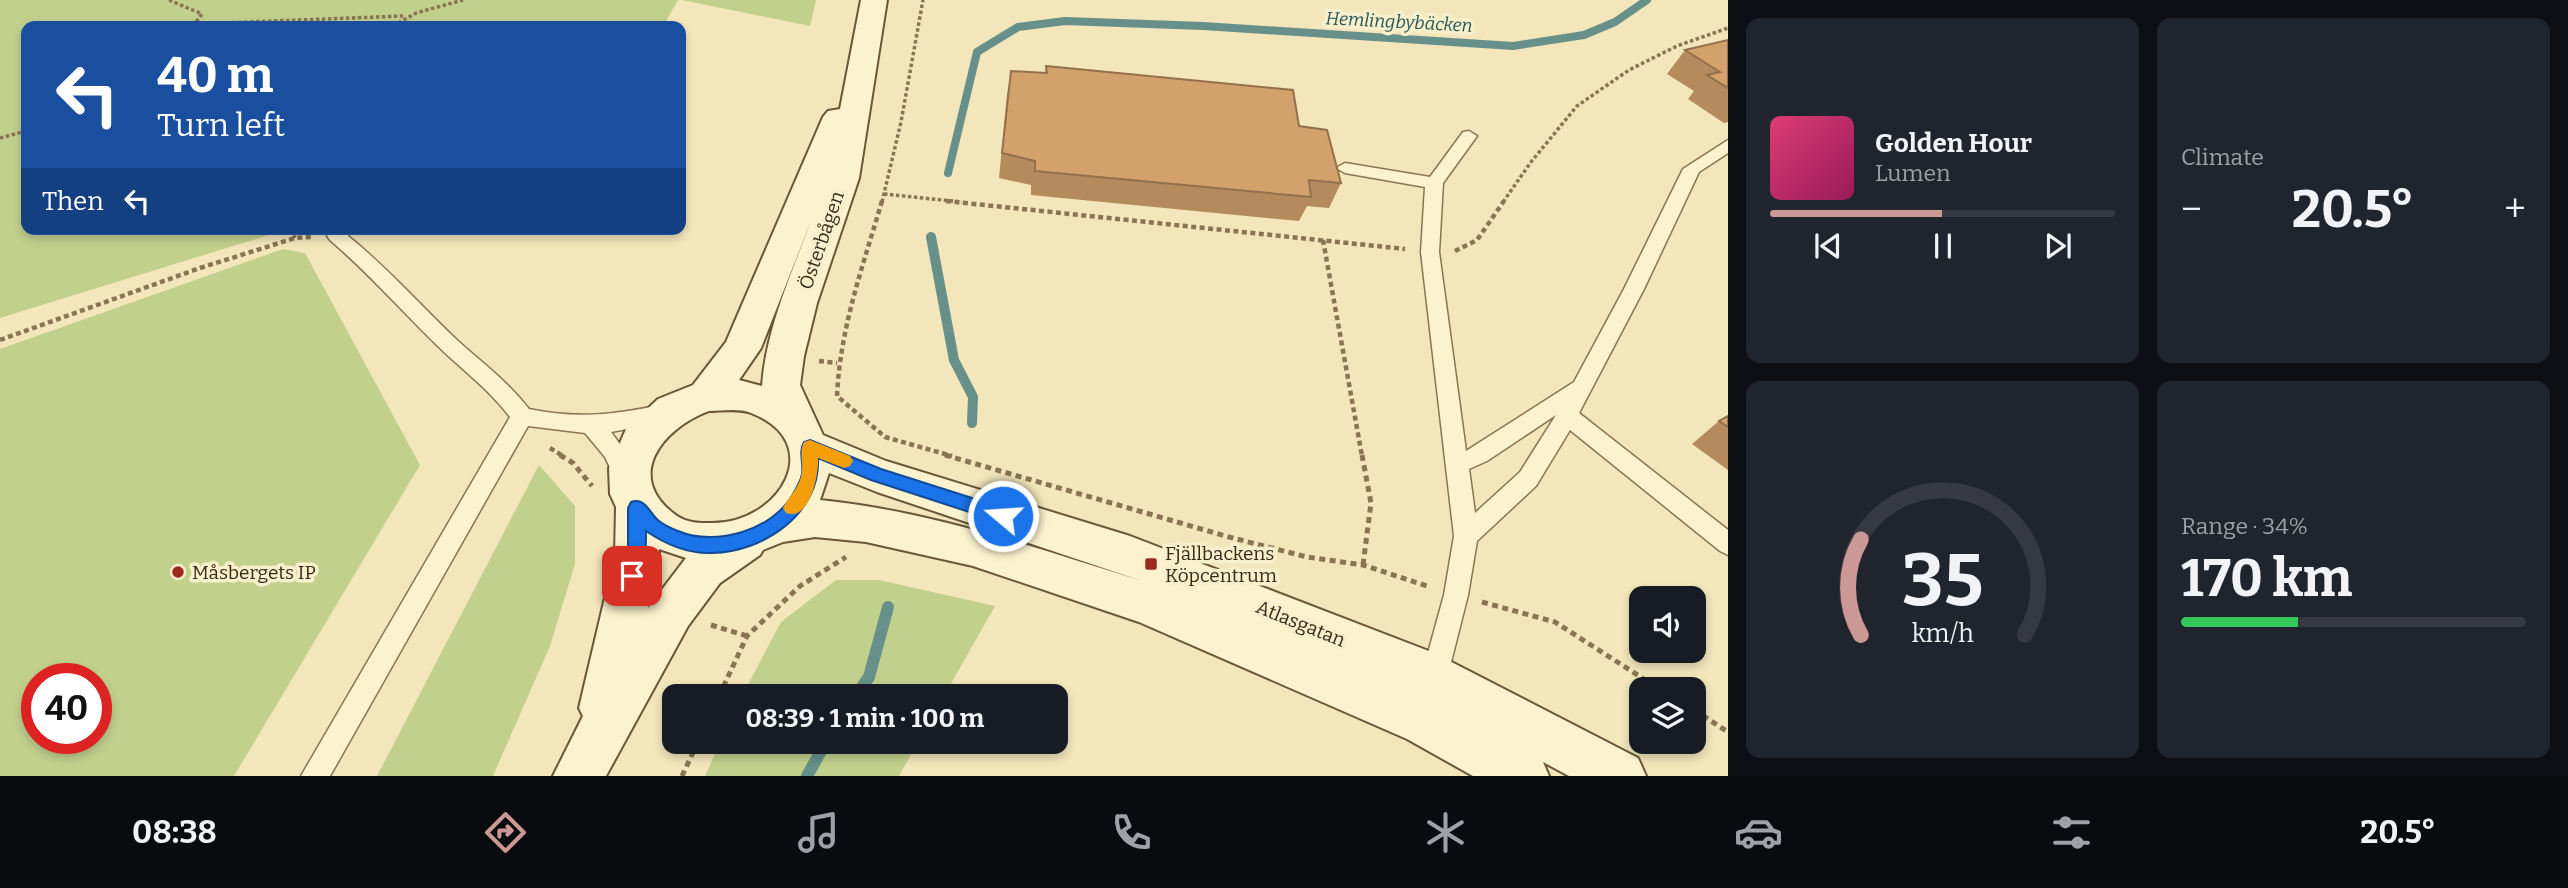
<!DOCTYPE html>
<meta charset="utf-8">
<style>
:root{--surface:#171b24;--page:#20242c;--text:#f1f3f6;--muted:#9ea1a6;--line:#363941;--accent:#cc9895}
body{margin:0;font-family:Bitter,serif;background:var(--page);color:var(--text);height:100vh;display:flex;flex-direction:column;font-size:26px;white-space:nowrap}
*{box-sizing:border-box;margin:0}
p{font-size:23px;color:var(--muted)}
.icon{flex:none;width:38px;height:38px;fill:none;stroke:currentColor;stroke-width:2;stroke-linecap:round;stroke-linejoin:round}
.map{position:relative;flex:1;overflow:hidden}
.panel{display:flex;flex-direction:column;gap:18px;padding:18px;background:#0d0f14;width:840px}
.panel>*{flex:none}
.guide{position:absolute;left:21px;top:21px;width:665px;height:214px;border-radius:14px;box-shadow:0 4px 10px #0003;background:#1a4fa0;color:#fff;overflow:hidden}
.tools{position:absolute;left:1629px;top:586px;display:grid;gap:14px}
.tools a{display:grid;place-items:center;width:77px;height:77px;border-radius:14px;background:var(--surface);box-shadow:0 4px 10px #0003;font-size:35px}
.speed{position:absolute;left:21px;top:663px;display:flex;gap:14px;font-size:35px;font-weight:700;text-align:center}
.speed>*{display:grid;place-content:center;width:91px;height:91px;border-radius:50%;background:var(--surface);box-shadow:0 4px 10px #0003;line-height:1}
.speed .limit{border:10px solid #d22;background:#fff;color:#111}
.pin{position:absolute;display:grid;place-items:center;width:60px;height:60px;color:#fff;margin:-30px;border-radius:14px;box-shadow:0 4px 10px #0006}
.me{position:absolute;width:77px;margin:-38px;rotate:288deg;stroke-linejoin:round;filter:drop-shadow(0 0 5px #0008)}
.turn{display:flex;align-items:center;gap:24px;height:147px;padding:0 21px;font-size:32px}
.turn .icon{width:91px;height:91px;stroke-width:2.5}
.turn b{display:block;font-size:49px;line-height:60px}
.then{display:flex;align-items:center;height:66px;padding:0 21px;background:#0003;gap:14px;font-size:26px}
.big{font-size:52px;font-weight:700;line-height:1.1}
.panel .tile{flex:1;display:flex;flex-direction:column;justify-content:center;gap:10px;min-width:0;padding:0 24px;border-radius:14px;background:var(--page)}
.panel .dial{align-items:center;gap:0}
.dial svg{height:182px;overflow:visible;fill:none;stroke:var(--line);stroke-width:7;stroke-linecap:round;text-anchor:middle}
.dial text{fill:var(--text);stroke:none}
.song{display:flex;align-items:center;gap:21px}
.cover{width:84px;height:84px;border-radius:10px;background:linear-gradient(135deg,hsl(340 70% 55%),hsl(330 70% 35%))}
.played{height:7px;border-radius:4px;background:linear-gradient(90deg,var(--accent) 50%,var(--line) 50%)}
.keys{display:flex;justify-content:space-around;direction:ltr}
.heat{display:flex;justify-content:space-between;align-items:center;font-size:38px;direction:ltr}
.charge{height:10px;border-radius:5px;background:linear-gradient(90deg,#34c759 34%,var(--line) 0)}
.panel .tiles{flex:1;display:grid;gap:18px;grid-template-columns:repeat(2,1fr)}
.trip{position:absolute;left:662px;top:684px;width:406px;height:70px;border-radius:14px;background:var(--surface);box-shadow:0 4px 10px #0003;font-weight:700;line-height:70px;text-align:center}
.tabs{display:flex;height:112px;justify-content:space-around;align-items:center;background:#090b0e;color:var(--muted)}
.tabs .icon{width:49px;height:49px}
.tabs .current{color:var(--accent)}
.tabs b{font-size:32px;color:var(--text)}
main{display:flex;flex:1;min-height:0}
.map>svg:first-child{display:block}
.green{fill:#c2d08e;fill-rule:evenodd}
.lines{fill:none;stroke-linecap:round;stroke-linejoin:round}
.stream-far2{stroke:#669089;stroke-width:8}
.stream-far1{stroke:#669089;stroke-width:10}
.stream{stroke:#669089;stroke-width:12}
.lane-casing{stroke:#8a7553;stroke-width:3}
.secondary-casing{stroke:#6b5637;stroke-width:4}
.path-far2{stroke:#8a7553;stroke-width:3.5;stroke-dasharray:3.5 2.5;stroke-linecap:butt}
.path-far1{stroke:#8a7553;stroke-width:4.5;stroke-dasharray:5 3.5;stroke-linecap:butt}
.path{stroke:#8a7553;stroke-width:5;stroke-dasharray:6 4.5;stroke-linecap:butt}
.lane{fill:#fcf3ce;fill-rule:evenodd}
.secondary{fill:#fcf3ce;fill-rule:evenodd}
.wall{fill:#b58a5d}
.building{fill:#d3a16c;stroke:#94714c;stroke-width:2}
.route{fill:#1a73e8;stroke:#114b97;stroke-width:2}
.slow{fill:#f59e0b}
.poi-dot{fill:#9e291e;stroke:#f8efcb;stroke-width:2.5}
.labels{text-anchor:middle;stroke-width:7;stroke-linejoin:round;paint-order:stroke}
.far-water-label{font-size:18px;font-style:italic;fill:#275759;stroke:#f8efcb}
.street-label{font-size:19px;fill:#372b1a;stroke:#f8efcb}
.poi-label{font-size:19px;fill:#372b1a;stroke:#f8efcb;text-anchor:start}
</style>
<main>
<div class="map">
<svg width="1728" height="776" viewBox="0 0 1728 776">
<rect width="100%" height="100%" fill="#f2e6ba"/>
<g class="green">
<polygon points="0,0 678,0 666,21 659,26 26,26 26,229 288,229 0,318"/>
<polygon points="682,0 816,0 810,26"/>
<path d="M283,249L305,253L420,465L234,776H0V349ZM37,679H96V738H37Z"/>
<polygon points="539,465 575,506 575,564 550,646 493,776 377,776"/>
<polygon points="836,580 879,580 995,606 944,696 742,696 781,622"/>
<polygon points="720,742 918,742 899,776 705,776"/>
</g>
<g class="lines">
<polyline class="stream-far2" points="948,173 977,52 1018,27 1065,21 1203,26 1513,46 1584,35 1615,22 1647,0"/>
<polyline class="stream-far1" points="931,237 954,360 973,397 972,423"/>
<g class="stream">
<polyline points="856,696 869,677 888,607"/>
<polyline points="807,776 826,742"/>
</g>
<defs>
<g id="lane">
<path d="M1469,131L1477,136L1443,183L1439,252L1466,451L1574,382L1624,289L1683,169L1728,140V153L1699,172L1644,289L1579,413L1728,530V555L1720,551L1570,430L1536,486L1477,541L1468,595L1446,682L1442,691L1433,695L1424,691L1420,682L1444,595L1454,536L1421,252L1425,187L1345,173L1336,168L1345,163L1430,177L1463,132ZM1556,415L1520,472L1475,513L1469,469L1487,461Z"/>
<path d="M332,229H353L348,236C388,268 421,306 458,341C485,365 506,380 529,409C575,419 618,415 664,404L672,407L675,413L672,419L664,422L611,432L625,451L638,480L635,487L627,490L619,487L605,457L585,433L528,426L330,776H301L510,417C491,392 468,374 445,353C405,315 372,276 330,240L327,236Z"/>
</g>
<path id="secondary" d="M861,0H887L859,178L817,303L804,356L800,385L823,435L886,461L1130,536L1434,653L1638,758L1646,776H1569L1543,762L1549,776H1473L1407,739L1139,622L973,566L866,542L815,537L783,542L763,550L760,555L720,583L688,626L606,776H553L583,716L579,708L615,555L616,507L610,494L609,468L626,429L658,399L693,385L726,342L823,117L828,111L840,109ZM813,216C793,270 766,328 762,386L739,380L761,348ZM709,411C722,411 739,408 751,413C827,442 781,523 712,523C700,523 687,523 677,516C623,478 661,429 709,411ZM829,473L877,492L1142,581C1036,548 931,511 820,500ZM659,549L686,558L648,608L659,555Z"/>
</defs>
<use href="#lane" class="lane-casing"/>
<use href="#secondary" class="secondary-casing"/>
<g class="path-far2">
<polyline points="169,0 202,14 193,26"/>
<polyline points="196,24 403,16"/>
<polyline points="393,26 416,13 463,0"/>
<polyline points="0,138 26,131"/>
<polyline points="884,194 962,202"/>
<polyline points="882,202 901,122 923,0"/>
<polyline points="1503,202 1531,162 1577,106 1629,70 1677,46 1728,28"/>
</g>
<g class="path-far1">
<path d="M882,201C863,266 840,328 837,396L885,437L952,456"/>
<polyline points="946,201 1405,249"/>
<polyline points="288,229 295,238"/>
<polyline points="1323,240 1362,456"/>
<polyline points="1455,251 1477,240 1504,201"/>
<polyline points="0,340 200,268 295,238 311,237"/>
<polyline points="819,361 837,363"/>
<polyline points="550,448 563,456"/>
</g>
<g class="path">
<polyline points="560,455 573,463 592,486"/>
<polyline points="945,455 1229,537 1307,557 1363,565 1430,587"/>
<polyline points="1362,455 1371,503 1363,565"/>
<polyline points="1482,602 1555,622 1661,690"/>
<polyline points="711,625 747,636"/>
<polyline points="719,696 747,636 800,586 846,557"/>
<polyline points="1694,710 1728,732"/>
<polyline points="682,776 698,742"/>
</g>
<use href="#lane" class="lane"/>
<use href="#secondary" class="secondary"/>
</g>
<g class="wall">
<polygon points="1728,40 1728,122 1724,123 1688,99 1694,91 1667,74 1685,50"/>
<polygon points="1046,66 1299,126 1341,183 1329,208 1307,206 1299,221 1031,195 1031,185 999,178 1007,95 1011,71 1045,73"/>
<polygon points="1728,416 1728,470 1692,444 1719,421"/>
</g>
<g class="building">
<polygon points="1728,40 1728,88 1707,75 1720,72 1685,50"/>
<polygon points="1046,66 1293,90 1299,126 1327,130 1341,183 1309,180 1311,197 1035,171 1035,161 1002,153 1011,71 1047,73"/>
<polygon points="1728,416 1728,427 1719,421"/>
</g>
<path class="route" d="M810,440L881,469L1010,510L1012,516L1010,521L1003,523L871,480L818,458C821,513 764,552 712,553C689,554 665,544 646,531C646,549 646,565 639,581L632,584L626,581L623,576L628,555V508L631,502C646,497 649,513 659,521C664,525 673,529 678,531C716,547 773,530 793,494C796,489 801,480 802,474C804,463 798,452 804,442Z"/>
<path class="slow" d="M810,440L850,456L853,461L850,466L844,468L818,458C819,474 810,522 786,513L783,508C789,496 801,486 802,471C803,461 799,452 804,442Z"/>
<g class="poi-dot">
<rect x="1144" y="557" width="14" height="14" rx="3.5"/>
<circle cx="178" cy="572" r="7"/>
</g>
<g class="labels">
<g class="far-water-label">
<text transform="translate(1399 22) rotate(3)" y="6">Hemlingbybäcken</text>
</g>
<g class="street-label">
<text transform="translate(821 240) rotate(-71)" y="7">Österbågen</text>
<text transform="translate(1301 623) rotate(22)" y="7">Atlasgatan</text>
</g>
<g class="poi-label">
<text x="1165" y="560">Fjällbackens<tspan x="1165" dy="22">Köpcentrum</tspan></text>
<text x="192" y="579">Måsbergets IP</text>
</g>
</g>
</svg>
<div class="tools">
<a><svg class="icon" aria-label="sound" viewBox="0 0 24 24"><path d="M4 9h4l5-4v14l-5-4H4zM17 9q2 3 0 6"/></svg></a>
<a><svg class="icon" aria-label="layers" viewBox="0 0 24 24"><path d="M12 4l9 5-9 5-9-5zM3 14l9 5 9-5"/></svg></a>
</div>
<div class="speed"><div class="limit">40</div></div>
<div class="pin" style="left:632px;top:576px;background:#d93025"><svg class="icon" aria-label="arrive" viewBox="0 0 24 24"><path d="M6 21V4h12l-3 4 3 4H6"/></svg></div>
<svg class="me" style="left:1003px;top:516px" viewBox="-20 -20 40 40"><circle r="17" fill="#1a73e8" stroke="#fff" stroke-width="3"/><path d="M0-11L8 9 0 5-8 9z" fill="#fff"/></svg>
<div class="trip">08:39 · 1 min · 100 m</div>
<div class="guide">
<div class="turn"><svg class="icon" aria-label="left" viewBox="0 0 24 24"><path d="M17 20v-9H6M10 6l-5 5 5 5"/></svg><div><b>40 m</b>Turn left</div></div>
<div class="then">Then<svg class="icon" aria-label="left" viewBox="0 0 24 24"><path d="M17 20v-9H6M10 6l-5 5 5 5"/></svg></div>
</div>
</div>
<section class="panel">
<div class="tiles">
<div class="tile">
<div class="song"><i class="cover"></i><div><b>Golden Hour</b><p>Lumen</p></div></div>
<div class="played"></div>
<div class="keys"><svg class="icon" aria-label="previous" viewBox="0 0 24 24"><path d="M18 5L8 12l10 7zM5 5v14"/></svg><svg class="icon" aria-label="pause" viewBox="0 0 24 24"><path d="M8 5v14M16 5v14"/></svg><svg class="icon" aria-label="next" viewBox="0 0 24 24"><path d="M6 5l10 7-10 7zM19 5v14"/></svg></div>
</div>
<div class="tile"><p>Climate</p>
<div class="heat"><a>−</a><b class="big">20.5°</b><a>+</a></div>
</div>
<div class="tile dial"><svg viewBox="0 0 100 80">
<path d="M14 69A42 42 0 1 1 86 69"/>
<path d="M14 69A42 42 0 0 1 14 27" stroke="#cc9895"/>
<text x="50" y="56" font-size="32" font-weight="700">35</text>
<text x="50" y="72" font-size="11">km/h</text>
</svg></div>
<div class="tile"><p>Range · 34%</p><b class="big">170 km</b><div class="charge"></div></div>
</div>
</section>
</main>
<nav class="tabs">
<b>08:38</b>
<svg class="icon current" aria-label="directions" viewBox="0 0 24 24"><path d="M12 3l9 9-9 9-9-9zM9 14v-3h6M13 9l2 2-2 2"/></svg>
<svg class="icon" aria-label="music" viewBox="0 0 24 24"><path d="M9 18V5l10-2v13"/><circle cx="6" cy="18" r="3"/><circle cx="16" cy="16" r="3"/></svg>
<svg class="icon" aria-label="phone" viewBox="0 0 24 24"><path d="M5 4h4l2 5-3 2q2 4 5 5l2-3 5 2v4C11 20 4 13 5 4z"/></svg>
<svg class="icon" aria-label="climate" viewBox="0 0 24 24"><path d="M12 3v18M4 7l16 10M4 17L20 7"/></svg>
<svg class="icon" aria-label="car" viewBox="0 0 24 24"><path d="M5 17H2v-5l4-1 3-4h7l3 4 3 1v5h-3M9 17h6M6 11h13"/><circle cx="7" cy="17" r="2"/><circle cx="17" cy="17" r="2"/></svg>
<svg class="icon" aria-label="filters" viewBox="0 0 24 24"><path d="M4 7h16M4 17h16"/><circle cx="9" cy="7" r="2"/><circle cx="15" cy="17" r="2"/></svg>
<b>20.5°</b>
</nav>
